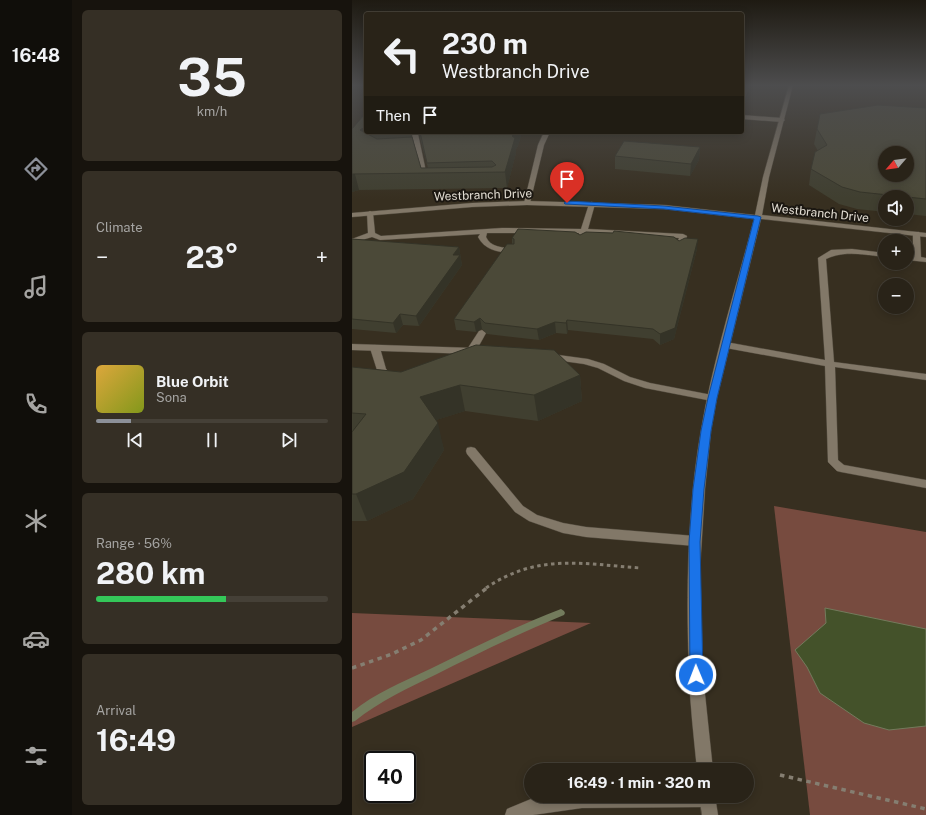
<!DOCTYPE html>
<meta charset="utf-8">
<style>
:root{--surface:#292318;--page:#352f25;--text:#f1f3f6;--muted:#a5a4a2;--line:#454037;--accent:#8c9099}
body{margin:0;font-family:"Public Sans",sans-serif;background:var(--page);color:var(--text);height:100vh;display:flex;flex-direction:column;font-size:15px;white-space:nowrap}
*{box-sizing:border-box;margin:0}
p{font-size:13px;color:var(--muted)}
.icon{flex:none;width:22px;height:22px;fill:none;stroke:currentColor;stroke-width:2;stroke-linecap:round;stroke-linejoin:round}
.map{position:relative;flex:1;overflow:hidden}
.sheet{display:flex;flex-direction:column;gap:10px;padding:10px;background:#17130d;width:280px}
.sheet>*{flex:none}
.guide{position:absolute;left:12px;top:12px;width:380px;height:122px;border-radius:4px;box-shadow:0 2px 10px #0003,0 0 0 1px var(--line);background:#292318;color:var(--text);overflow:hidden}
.needle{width:26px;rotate:242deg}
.tools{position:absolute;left:526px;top:146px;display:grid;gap:8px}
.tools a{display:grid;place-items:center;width:36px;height:36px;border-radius:50%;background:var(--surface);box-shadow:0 2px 10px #0003,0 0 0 1px var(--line);font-size:20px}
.speed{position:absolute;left:12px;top:751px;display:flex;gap:8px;font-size:20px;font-weight:700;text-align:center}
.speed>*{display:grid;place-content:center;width:52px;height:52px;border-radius:50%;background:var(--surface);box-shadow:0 2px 10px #0003,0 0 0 1px var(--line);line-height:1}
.speed .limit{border:2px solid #111;border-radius:6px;background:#fff;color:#111}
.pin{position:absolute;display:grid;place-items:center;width:34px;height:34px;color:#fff;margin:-41px -17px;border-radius:50% 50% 50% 0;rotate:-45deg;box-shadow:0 0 4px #0007}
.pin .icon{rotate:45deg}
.me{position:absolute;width:44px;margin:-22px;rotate:359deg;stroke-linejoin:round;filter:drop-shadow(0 0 3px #0008)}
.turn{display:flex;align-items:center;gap:14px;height:84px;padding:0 12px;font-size:18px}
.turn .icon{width:52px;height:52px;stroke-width:2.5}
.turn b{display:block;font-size:28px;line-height:34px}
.then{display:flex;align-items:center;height:38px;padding:0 12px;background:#0003;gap:8px;font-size:15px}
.big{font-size:30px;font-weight:700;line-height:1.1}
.sheet .widget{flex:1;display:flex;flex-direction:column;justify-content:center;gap:6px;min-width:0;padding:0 14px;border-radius:6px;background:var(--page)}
.sheet .dial{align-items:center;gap:0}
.dial b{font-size:52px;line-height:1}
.song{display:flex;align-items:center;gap:12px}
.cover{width:48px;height:48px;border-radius:6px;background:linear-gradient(135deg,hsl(40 70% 55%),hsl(70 70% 35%))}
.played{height:4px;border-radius:2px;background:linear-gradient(90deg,var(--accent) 15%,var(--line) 15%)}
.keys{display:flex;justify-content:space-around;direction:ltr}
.heat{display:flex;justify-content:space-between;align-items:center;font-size:22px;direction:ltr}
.charge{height:6px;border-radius:3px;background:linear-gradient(90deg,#34c759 56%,var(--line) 0)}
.trip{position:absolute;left:172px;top:763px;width:230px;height:40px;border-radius:20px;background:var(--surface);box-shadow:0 2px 10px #0003,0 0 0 1px var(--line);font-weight:700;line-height:40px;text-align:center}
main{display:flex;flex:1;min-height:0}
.tab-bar{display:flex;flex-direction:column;width:72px;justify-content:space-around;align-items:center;background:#100e0a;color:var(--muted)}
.tab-bar .icon{width:28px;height:28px}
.tab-bar .on{color:var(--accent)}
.tab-bar b{font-size:18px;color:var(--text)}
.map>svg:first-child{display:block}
.green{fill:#774b3f}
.water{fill:#44522a;stroke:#737b5c}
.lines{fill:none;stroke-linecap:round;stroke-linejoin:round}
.stream{fill:#737b5c;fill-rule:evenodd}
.service-casing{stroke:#514a3d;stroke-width:1}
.minor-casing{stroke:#514a3d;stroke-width:1}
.tertiary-casing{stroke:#514a3d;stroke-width:1}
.path-far1{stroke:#857e71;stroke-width:3;stroke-dasharray:3.5 3.5;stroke-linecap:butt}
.path{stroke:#857e71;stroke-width:3.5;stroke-dasharray:4.5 4.5;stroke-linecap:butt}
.service{fill:#827868;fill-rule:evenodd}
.minor{fill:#827868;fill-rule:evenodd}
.tertiary{fill:#827868;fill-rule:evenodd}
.wall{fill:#403f30}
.shaded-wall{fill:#343327}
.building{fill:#4b4938;stroke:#343327;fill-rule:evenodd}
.route{fill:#1a73e8;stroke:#114b97}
.labels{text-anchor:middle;stroke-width:4;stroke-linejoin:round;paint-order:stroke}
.far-street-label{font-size:12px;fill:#e1dcd2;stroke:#1b1711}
</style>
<main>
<nav class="tab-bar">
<b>16:48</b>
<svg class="icon on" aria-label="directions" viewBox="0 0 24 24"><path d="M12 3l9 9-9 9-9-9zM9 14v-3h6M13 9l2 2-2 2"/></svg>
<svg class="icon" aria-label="music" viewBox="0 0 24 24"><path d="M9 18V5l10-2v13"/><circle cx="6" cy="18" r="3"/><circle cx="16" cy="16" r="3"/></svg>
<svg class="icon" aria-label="phone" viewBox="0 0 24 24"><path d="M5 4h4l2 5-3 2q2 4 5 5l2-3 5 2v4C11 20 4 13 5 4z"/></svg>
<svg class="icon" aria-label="climate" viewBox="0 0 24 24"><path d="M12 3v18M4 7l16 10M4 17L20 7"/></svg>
<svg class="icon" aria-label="car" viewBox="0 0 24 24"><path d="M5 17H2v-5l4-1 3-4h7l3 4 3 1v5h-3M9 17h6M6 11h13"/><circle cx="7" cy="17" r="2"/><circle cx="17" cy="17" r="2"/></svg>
<svg class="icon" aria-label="filters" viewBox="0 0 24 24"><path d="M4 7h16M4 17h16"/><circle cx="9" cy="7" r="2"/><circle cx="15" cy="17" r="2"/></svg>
</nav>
<section class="sheet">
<div class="widget dial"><b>35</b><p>km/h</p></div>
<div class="widget"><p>Climate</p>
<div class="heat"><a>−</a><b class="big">23°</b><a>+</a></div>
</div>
<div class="widget">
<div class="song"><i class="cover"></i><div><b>Blue Orbit</b><p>Sona</p></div></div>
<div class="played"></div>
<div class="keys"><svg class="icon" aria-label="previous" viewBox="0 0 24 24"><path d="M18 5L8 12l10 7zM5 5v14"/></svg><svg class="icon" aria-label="pause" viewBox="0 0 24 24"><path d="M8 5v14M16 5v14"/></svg><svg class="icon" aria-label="next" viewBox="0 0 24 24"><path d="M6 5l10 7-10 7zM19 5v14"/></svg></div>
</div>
<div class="widget"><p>Range · 56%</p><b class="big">280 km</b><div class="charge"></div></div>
<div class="widget"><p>Arrival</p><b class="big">16:49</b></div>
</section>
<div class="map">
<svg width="574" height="815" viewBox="0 0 574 815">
<rect width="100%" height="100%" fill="#372f20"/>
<g class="green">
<polygon points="422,506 574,532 574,815 458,815"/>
<polygon points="0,613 239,623 0,727"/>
</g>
<polygon class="water" points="473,608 574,629 574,726 537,730 512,723 468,693 455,667 443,650 474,623"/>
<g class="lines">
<path class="stream" d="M209,609L212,611L213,613L212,615C168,633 127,653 85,674C56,688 28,701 3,721L0,722V712C23,693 51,682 78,669C121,648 164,626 209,609Z"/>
<defs>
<g id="service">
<polygon points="390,115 430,118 433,120 430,122 390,119"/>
<path d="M240,202L243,204L236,229L331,234L335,236L331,247L327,249L323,247L327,238L235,233L233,238H230L226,236L227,233H135L134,237C139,248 151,247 162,249V253H159C145,252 133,250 126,237L128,234L28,240L20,237L0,243V239L16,233L15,213L18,211L21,213L23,233L29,236L150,228L229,229L237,204Z"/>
<polygon points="561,232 567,232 568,234 569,257 574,258 574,262 555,260 555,256 561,256"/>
<path d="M500,249L533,253V257C513,255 493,250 474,259L482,362L574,374V380L483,367L486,460L492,465L574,480V488L489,472L485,471L476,462L473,366L374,348L370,345L374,342L473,360L466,258L479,250Z"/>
<polygon points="130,330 134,333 124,351 122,353 116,353 114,351 127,331"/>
<polygon points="23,345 28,348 34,369 44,379 42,381 36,381 25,370 18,348"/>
<polygon points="199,796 363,796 364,799 362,805 356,807 230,808 181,815 153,815 155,809 179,799"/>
</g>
<g id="minor">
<polygon points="63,132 66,134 76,181 73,183 70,181 60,134"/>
<polygon points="192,132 198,132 192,145 178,203 173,204 172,203 186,145"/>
<polygon points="0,344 121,348 126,351 121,354 0,350"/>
<polygon points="199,354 236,359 252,364 278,377 298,383 360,395 365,398 360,401 293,388 272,381 246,368 232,364 196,359 194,357 196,355"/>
<polygon points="119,447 123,448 171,506 185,515 211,523 234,527 343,536 347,538 349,541 347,544 343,546 234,537 211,533 177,521 163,512 115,454 114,451 115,448"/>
</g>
<g id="tertiary">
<path d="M437,85H441L417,177L410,215L574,233V237L409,219L365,398L359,431L353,489L348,569L351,675L361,770H345C342,738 338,706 337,674C334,593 335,510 349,430C361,359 384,288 402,219L312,209L175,205L120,207L0,217V213L120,203L175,201L312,205L403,215L411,177Z"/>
<polygon points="347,796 363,796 366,815 350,815"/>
</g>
</defs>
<use href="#service" class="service-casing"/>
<use href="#minor" class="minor-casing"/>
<use href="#tertiary" class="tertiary-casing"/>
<path class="path-far1" d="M134,588C185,553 231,564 288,568"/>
<g class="path">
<polyline points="0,668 40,654 69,640 136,587"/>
<polyline points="428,775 574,809"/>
</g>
<use href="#service" class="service"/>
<use href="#minor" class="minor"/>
<use href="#tertiary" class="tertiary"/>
</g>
<g class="wall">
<polygon points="574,108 574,216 555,214 555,197 533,197 533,212 505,209 487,204 457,185 459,169 466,151 462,144 468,114"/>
<polygon points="0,129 14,132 61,132 59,133 69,168 76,168 67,134 65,132 170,132 166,146 164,149 164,153 155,188 7,190 0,192"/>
<polygon points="348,147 347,160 338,176 263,169 263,156"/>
<polygon points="228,235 327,241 345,249 322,339 308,345 301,339 216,330 215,334 204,333 187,340 135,334 130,329 124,332 104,330 102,319 160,244 160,238"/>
<polygon points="0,239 107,247 110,265 67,326 51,325 44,333 0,329"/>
<polygon points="0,367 49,372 228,375 230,401 186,421 113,411 84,420 92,450 61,499 15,521 0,521"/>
</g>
<g class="shaded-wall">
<polygon points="399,85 401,85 401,86 390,112 390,107"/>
<polygon points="14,128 14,132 15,132 18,143 8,130 9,129"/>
<polygon points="164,132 170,132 166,146 164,149 164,153 155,188 153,172 160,136"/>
<polygon points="348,147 347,160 338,176 339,164"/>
<polygon points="0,174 3,174 7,190 0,192"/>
<polygon points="346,239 345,249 322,339 308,345 308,334"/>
<polygon points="107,247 110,265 67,326 64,316 101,255"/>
<polygon points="48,314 51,325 44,333 41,323"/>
<polygon points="128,318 130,329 124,332 122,322"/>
<polygon points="215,320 216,330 215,334 214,323"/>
<polygon points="203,322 204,333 187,340 185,329"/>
<polygon points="228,375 230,401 186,421 182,395"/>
<polygon points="108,385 113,411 75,423 68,397"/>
<polygon points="86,423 92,450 61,499 15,521 4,494"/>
</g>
<g class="building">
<polygon points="390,85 399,85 390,107"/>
<path d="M526,105L574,108V199L508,192L490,187L459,169L463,152L475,145L465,129L468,114ZM533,153H555V175H533Z"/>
<polygon points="11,116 14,116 14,128 9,129 8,130 25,139 60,137 69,168 140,167 144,165 140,161 75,163 68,132 164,132 160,136 163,138 153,172 0,174 0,129"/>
<polygon points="272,141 348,147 339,164 263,156"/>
<polygon points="166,229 223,232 228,235 234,232 261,233 262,231 322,237 327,241 333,238 346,239 323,328 308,334 301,329 215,320 214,323 203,322 185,329 133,323 128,318 122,322 102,319 155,244 162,244 162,239 160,238"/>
<polygon points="0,239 107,247 101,255 108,255 64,316 48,314 41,323 0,319"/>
<polygon points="124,345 202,350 228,375 182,395 108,385 68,397 86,423 52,472 4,494 0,494 0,432 14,414 0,413 0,367 49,372"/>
</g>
<linearGradient id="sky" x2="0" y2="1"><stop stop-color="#1e1a12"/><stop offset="0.43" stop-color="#4d4d4e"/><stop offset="1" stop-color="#4d4d4e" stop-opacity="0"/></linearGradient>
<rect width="574" height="199" fill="url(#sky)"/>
<polygon class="route" points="215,201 312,206 406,216 409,217 365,398 359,431 352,489 348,542 351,675 349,679 344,681 340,679 338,675 337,542 341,489 349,431 356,398 402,219 312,209 213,204 212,203"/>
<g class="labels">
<g class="far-street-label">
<text transform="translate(131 195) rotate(-2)" y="4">Westbranch Drive</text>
<text transform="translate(468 213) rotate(6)" y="4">Westbranch Drive</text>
</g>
</g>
</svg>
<div class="tools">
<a><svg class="needle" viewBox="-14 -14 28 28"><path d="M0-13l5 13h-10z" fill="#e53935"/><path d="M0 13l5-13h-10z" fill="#a5a4a2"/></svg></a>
<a><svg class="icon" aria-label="sound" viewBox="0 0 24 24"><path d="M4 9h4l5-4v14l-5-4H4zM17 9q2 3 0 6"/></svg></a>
<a>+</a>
<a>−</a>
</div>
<div class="speed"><div class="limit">40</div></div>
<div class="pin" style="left:215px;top:203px;background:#d93025"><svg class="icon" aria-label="arrive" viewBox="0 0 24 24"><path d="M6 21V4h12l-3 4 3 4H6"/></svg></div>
<svg class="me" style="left:344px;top:675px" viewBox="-20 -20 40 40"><circle r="17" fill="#1a73e8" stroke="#fff" stroke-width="3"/><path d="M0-11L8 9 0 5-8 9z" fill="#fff"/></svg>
<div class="trip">16:49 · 1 min · 320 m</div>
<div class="guide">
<div class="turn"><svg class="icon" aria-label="left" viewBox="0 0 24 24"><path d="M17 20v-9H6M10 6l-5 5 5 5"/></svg><div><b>230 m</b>Westbranch Drive</div></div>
<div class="then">Then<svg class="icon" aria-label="arrive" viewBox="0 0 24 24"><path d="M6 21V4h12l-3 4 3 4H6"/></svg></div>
</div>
</div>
</main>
